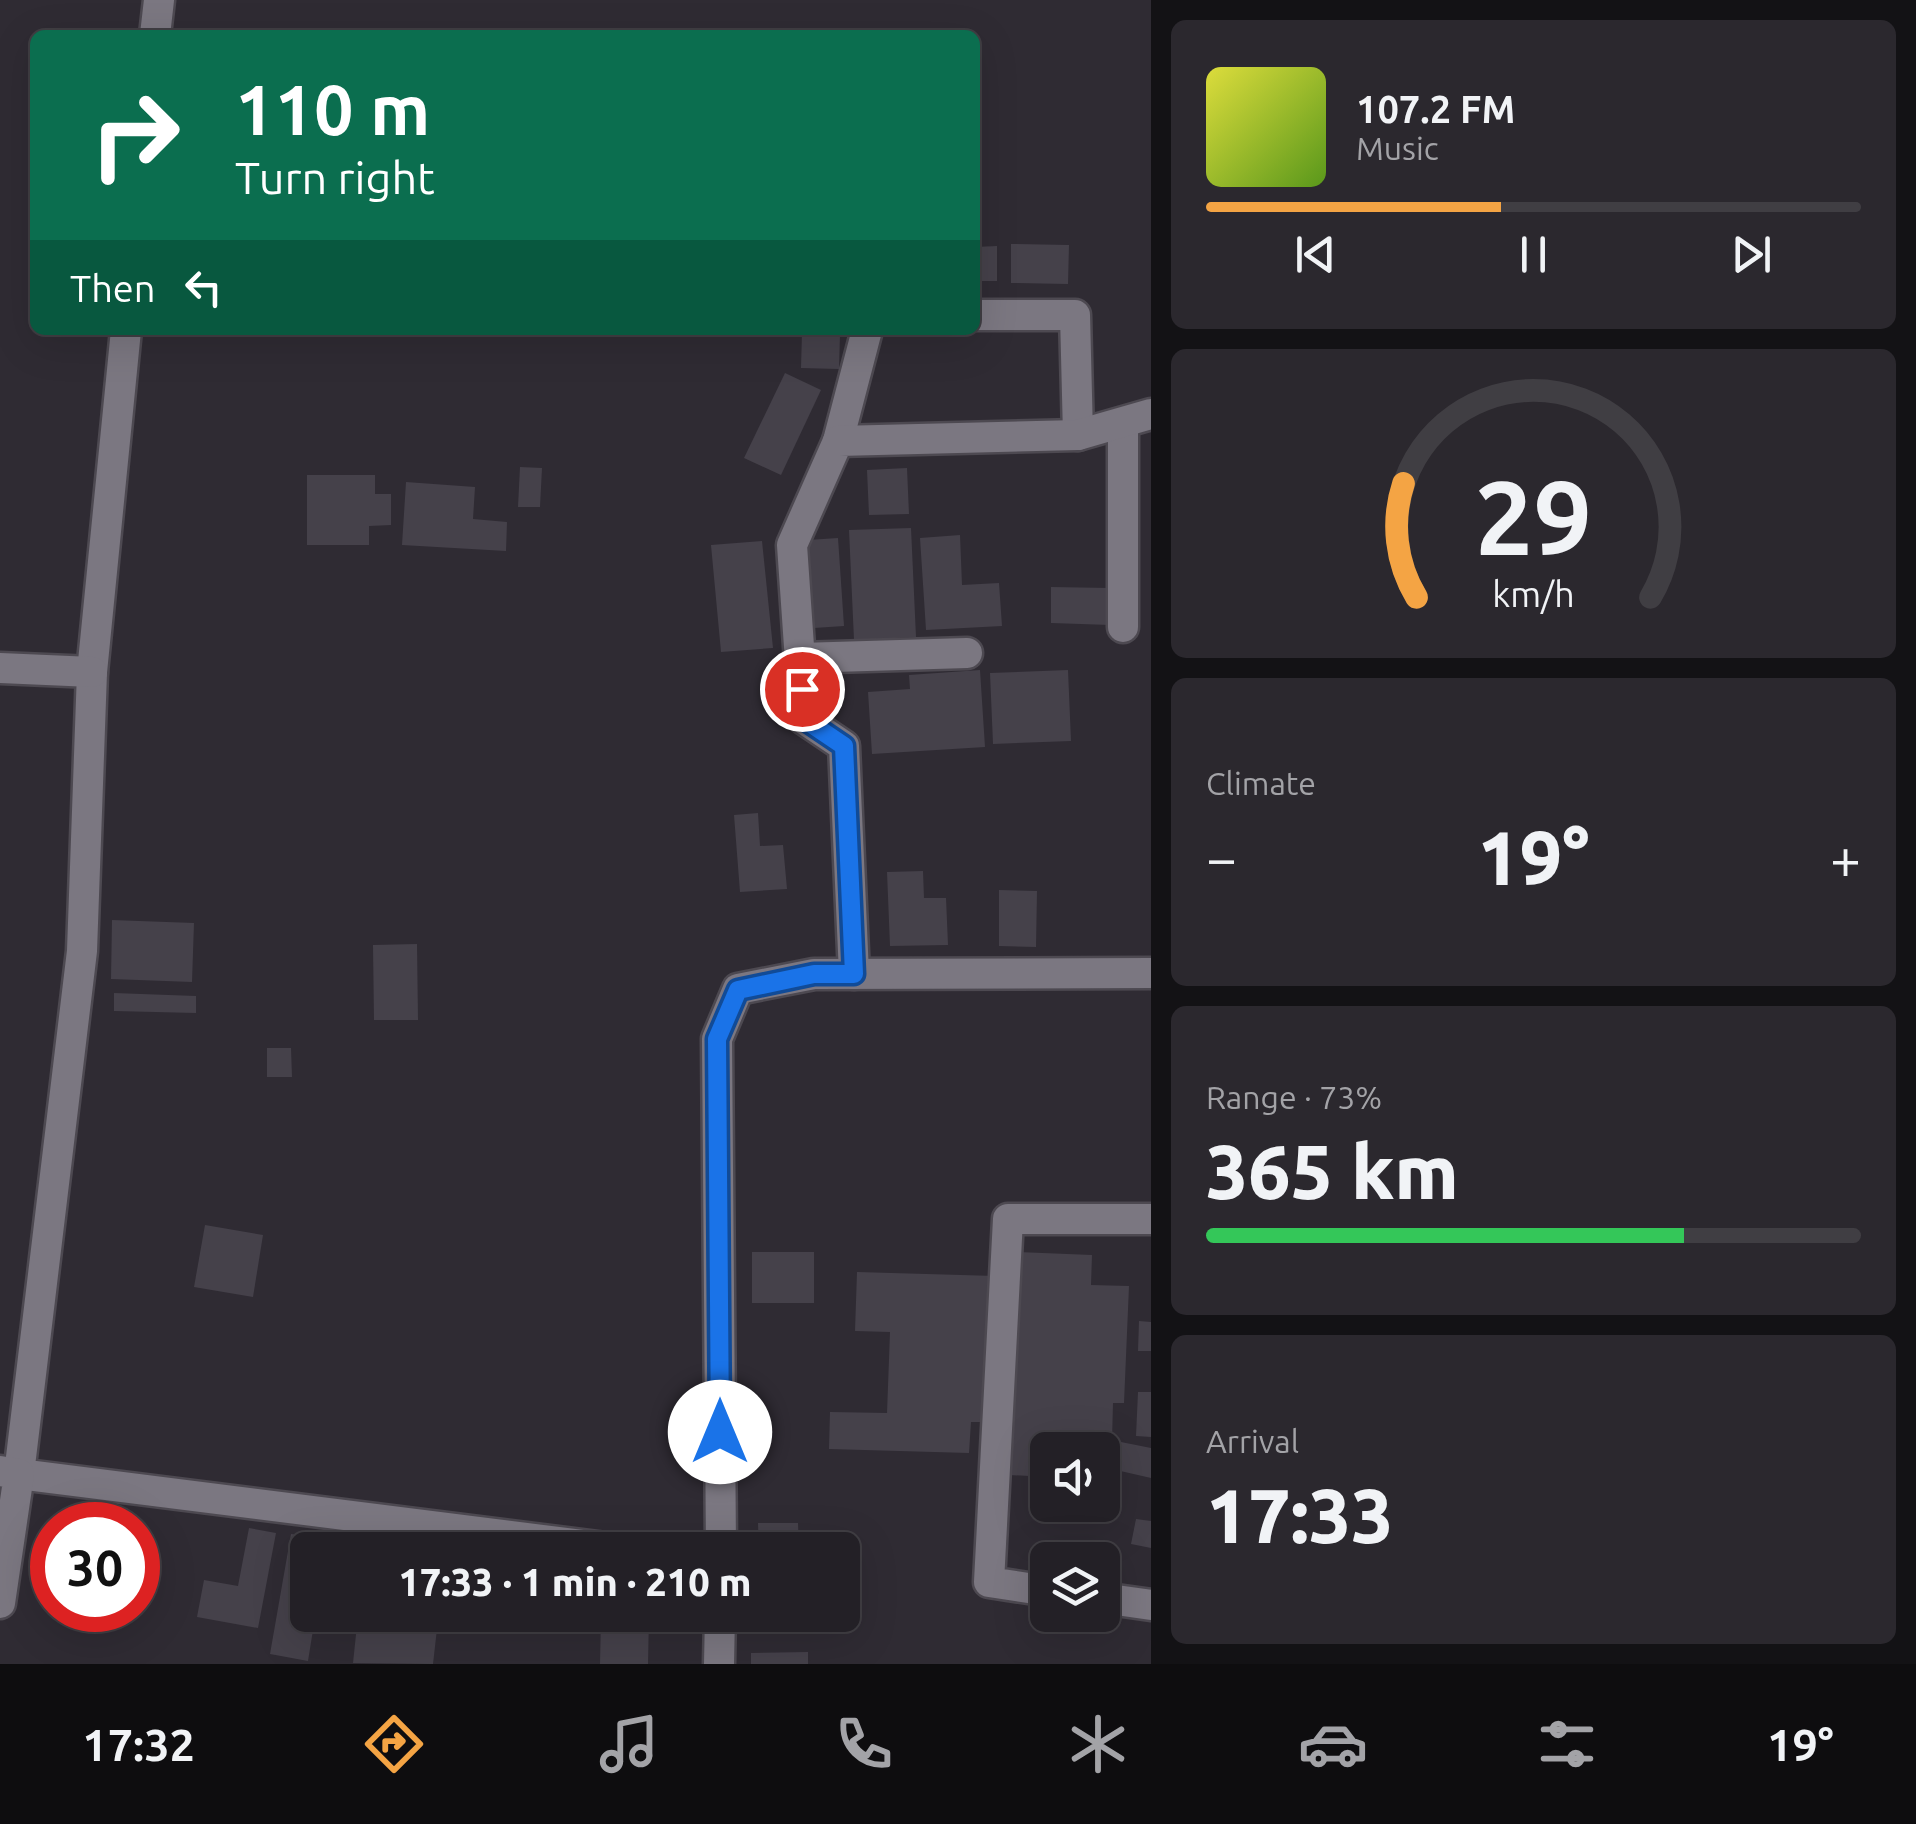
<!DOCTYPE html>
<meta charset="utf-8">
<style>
:root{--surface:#232026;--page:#2b282e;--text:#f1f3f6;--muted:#a3a3a7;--line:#403e43;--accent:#f4a444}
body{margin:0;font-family:Ubuntu,sans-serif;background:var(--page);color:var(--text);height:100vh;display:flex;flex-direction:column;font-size:38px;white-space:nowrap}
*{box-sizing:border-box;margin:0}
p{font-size:32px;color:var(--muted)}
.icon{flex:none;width:55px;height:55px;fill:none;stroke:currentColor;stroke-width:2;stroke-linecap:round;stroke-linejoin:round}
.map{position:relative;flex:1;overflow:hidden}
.panel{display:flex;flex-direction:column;gap:20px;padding:20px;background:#131215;width:765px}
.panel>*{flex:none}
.top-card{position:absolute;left:30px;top:30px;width:950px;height:305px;border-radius:15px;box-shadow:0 10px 40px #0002,0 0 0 2px var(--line);background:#0b6e4f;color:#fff;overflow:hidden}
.buttons{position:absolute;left:1030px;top:1432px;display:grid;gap:20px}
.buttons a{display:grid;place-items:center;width:90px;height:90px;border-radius:15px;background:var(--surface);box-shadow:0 10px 40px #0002,0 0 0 2px var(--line);font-size:50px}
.speed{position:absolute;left:30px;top:1502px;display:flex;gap:20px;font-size:50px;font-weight:700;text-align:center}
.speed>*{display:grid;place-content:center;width:130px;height:130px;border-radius:50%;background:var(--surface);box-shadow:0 10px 40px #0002,0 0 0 2px var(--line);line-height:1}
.speed .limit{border:15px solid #d22;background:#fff;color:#111}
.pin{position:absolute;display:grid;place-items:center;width:85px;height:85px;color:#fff;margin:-42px;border:5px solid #fff;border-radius:50%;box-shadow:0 2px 10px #0007}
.me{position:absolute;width:110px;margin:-55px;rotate:0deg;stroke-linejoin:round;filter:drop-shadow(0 0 8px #0008)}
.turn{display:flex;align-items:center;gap:35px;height:210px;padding:0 40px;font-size:45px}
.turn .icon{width:130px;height:130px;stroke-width:2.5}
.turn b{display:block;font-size:70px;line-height:85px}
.then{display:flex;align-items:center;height:95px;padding:0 40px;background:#0003;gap:20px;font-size:38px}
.big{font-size:75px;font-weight:800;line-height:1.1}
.panel .card{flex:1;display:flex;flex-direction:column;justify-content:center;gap:15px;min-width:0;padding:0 35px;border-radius:15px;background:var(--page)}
.panel .dial{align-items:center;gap:0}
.dial svg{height:260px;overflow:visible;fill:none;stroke:var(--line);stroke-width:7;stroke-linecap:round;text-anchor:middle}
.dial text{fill:var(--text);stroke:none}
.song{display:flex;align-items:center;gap:30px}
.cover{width:120px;height:120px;border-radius:15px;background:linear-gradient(135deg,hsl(60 70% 55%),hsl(90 70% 35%))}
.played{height:10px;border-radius:5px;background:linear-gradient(90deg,var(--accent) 45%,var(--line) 45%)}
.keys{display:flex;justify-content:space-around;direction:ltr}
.heat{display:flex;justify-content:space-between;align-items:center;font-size:55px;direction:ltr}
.charge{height:15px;border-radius:8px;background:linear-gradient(90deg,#34c759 73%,var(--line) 0)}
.trip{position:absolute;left:290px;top:1532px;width:570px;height:100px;border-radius:15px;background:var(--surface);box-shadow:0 10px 40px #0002,0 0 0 2px var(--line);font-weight:800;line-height:100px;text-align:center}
.menu{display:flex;height:160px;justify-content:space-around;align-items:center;background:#0e0d0f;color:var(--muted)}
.menu .icon{width:70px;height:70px}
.menu .on{color:var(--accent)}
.menu b{font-size:45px;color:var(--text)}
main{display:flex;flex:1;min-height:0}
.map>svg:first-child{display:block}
.building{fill:#45414a}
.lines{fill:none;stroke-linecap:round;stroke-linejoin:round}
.minor-casing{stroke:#4d4951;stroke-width:35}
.minor{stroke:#7b7781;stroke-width:30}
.route-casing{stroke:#114b97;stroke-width:25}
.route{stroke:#1a73e8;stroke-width:18}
</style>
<main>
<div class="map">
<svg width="1151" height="1664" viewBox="0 0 1151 1664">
<rect width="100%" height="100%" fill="#2f2b33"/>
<g class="building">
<polygon points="1011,244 1069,245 1068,284 1011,283"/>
<polygon points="997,246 997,281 975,281 975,247"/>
<polygon points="802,332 840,334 839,369 801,368"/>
<polygon points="785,373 821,390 781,475 744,458"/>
<polygon points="520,467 542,468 540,507 518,507"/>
<polygon points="907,468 909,514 869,515 867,470"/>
<polygon points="307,475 375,475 375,494 391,494 391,525 369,526 369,545 307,545"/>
<polygon points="406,482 475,487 473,519 507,522 506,551 402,545"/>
<polygon points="911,528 916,637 854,640 849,530"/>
<polygon points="960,535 962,585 999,583 1002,626 926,630 920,538"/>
<polygon points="838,538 844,626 814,628 808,540"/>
<polygon points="762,541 773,648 721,652 711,545"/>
<polygon points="1051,587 1110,588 1110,625 1051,623"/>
<polygon points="980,670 985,747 872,754 868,692 910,689 909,675"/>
<polygon points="1068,670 1071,741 993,744 990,673"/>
<polygon points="758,813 760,846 783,845 787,889 740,892 734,815"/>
<polygon points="923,871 924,898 946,898 948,945 890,946 887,872"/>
<polygon points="999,890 1037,891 1036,947 999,946"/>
<polygon points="112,920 194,923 192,982 111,979"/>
<polygon points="417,944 418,1020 374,1020 373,945"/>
<polygon points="114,993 196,996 196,1013 114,1011"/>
<polygon points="267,1048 291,1048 292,1077 267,1077"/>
<polygon points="205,1225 263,1235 253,1297 194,1287"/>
<rect x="752" y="1252" width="62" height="51"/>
<polygon points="1018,1252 1092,1255 1091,1285 1129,1286 1124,1403 1113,1403 1111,1479 1102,1479 1102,1450 1048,1450 1048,1477 1009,1475"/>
<polygon points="857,1272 996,1276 992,1422 971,1422 969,1453 829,1449 830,1412 887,1413 890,1332 855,1331"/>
<polygon points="1139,1321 1151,1322 1151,1351 1138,1351"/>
<polygon points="1138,1392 1151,1392 1151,1437 1136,1436"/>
<polygon points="1121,1442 1151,1448 1151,1478 1116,1470"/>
<polygon points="1136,1519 1151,1521 1151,1548 1131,1544"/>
<polygon points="758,1523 798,1523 799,1550 759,1550"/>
<polygon points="249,1528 276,1533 258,1628 197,1617 204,1580 238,1586"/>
<polygon points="291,1534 307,1536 291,1627 313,1630 308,1661 270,1654"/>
<polygon points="391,1615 438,1620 433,1664 353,1663 357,1625 389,1628"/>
<polygon points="601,1615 649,1616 648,1664 600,1664"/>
<polygon points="808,1652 808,1664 751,1664 751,1653"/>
</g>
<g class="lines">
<defs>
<g id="minor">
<polyline points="155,35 159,0"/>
<polyline points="975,315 1075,315 1078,435"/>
<polyline points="126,330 92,672 82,951 19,1474 622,1550"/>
<polyline points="1123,423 1123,627"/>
<polyline points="838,441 867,330"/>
<polyline points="800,658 967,653"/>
<polyline points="0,668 92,672"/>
<polyline points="854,974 844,746 804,719 792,545 838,441 1078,435 1151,414"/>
<polyline points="0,1471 19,1474 0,1603"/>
<polyline points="721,1550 717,1039 738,989 814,974 1151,973"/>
<polyline points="1048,1591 989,1582 1008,1219 1151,1219"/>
<polyline points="1102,1598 1151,1605"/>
<polyline points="719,1664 720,1615"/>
</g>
</defs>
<use href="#minor" class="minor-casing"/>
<use href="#minor" class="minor"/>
</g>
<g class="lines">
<defs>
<polyline id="route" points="720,1432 717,1039 738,990 814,974 854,974 844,746 804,719 802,689"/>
</defs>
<use href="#route" class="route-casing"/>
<use href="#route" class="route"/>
</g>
</svg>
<div class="buttons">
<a><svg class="icon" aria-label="sound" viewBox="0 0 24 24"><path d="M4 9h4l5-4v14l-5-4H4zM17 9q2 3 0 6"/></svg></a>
<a><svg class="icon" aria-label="layers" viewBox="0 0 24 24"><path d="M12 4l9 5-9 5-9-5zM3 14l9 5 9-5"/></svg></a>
</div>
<div class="speed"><div class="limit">30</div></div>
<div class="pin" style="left:802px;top:689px;background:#d93025"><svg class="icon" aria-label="arrive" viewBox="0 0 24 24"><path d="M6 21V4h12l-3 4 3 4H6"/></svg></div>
<svg class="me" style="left:720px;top:1432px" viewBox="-20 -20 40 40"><circle r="19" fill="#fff"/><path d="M0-13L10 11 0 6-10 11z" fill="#1a73e8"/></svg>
<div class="trip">17:33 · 1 min · 210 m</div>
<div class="top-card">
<div class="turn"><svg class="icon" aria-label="right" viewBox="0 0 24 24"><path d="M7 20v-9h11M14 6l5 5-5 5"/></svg><div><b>110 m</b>Turn right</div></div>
<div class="then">Then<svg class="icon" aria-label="left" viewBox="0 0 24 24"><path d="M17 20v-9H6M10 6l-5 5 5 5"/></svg></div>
</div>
</div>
<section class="panel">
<div class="card">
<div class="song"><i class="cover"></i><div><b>107.2 FM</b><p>Music</p></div></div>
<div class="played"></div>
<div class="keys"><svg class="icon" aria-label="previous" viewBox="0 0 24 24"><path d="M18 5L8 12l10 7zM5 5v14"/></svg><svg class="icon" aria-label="pause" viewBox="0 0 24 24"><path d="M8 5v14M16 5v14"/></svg><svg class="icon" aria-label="next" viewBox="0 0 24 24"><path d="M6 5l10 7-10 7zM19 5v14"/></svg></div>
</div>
<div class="card dial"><svg viewBox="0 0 100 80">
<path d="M14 69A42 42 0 1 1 86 69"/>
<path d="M14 69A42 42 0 0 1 10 34" stroke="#f4a444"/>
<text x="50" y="56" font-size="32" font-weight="700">29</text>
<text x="50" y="72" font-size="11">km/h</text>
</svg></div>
<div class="card"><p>Climate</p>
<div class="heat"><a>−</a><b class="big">19°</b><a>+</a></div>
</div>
<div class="card"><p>Range · 73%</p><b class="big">365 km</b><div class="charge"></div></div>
<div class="card"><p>Arrival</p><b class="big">17:33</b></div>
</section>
</main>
<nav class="menu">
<b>17:32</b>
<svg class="icon on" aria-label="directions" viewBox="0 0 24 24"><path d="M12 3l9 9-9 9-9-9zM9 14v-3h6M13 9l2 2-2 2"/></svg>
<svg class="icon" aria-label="music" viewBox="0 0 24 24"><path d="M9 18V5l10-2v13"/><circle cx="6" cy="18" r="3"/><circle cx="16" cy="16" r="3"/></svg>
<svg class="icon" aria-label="phone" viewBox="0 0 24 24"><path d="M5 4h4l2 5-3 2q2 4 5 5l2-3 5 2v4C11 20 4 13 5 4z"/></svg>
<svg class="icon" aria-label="climate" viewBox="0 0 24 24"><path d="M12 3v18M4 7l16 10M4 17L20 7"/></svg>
<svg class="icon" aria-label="car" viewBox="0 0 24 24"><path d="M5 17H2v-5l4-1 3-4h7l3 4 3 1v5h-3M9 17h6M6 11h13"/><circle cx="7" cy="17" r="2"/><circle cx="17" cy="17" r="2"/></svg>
<svg class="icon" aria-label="filters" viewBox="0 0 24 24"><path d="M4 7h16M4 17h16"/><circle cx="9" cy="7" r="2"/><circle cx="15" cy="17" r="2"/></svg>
<b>19°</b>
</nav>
